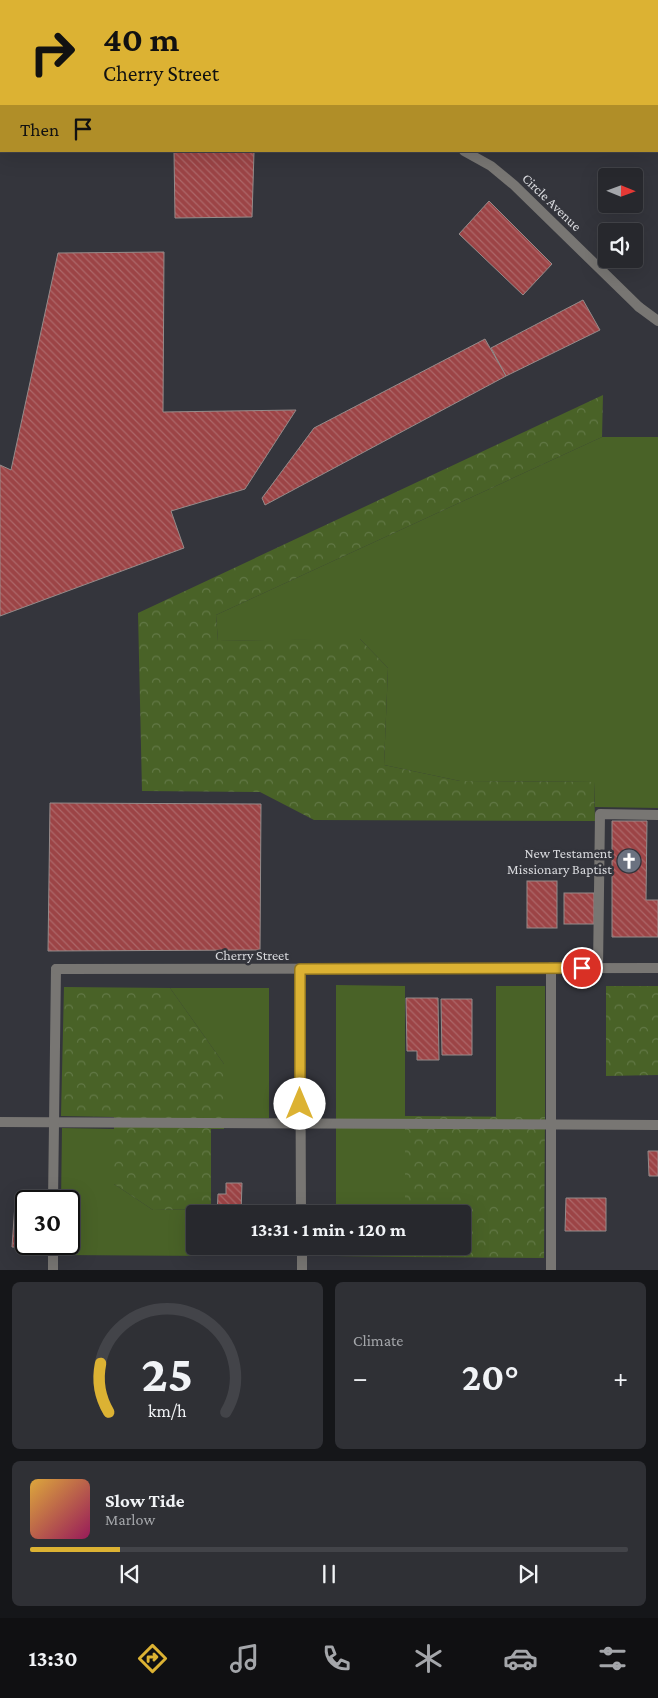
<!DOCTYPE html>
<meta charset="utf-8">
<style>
:root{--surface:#27282d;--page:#2f3035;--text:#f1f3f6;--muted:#a4a6aa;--line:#434449;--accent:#dcb233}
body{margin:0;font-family:"Crimson Pro",serif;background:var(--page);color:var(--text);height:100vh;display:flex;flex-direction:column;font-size:19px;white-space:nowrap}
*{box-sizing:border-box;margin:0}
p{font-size:16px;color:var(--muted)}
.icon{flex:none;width:28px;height:28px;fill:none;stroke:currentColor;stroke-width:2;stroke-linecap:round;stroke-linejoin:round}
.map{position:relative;height:1270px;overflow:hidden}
.sheet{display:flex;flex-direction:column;gap:12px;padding:12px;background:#151619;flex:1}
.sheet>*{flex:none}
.top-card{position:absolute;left:0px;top:0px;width:659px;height:152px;box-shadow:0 5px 20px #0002,0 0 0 1px var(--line);background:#dcb233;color:#111;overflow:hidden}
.needle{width:32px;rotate:91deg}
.buttons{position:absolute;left:598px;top:168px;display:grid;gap:10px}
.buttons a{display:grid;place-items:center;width:45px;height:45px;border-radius:5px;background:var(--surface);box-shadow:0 5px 20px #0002,0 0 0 1px var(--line);font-size:25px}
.speed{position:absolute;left:15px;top:1190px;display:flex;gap:10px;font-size:25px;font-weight:700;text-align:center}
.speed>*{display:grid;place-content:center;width:65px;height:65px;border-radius:50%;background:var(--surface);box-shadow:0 5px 20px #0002,0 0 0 1px var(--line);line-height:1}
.speed .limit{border:2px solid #111;border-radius:8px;background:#fff;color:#111}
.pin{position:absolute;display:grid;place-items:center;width:42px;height:42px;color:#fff;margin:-21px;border:2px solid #fff;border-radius:50%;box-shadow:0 1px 5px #0007}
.me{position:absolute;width:55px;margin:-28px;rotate:0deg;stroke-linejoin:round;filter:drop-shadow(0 0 4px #0008)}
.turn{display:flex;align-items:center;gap:18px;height:105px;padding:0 20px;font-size:22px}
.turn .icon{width:65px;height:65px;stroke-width:2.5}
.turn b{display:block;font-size:35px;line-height:42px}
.then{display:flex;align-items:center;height:48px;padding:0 20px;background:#0003;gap:10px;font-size:19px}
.big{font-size:38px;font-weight:700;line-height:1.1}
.sheet .card{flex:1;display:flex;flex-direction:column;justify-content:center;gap:8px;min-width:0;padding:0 18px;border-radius:8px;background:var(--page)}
.sheet .dial{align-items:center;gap:0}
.dial svg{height:130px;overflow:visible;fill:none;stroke:var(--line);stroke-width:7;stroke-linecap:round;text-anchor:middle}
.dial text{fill:var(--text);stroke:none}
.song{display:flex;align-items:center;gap:15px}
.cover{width:60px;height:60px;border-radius:8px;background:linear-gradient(135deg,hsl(40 70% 55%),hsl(330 70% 35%))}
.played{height:5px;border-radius:2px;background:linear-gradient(90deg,var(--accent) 15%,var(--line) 15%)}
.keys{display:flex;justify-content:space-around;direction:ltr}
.heat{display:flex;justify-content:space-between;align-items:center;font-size:28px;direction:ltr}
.sheet .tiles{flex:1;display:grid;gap:12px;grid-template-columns:1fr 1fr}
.card:last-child{grid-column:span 2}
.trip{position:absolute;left:186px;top:1205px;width:285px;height:50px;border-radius:5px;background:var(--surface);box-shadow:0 5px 20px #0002,0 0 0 1px var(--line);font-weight:700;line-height:50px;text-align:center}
.menu{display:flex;height:80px;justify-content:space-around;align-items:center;background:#101012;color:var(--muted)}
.menu .icon{width:35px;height:35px}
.menu .on{color:var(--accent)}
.menu b{font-size:22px;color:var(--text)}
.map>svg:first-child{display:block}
.grass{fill:#496227}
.forest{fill:url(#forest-crowns)}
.building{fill:url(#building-back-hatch);stroke:#958b8a}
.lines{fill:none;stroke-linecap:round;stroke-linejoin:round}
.service{stroke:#787673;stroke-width:10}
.minor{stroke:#787673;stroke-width:10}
.route-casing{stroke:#8f7421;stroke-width:12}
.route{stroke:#dcb233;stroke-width:9}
.labels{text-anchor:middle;stroke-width:5;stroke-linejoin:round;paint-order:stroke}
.street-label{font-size:14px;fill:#d8d9dd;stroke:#34353c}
.poi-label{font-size:14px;fill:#d8d9dd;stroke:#34353c;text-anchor:end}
</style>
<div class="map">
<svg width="658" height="1271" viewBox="0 0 658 1271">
<defs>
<pattern id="forest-crowns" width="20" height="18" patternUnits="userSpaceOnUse" patternTransform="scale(1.25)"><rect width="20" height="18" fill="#496227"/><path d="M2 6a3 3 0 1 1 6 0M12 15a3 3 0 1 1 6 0" fill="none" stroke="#627846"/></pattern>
<pattern id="building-back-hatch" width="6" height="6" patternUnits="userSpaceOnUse" patternTransform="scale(1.25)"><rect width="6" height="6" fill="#9c4446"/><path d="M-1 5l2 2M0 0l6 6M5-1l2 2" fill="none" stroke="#ad6769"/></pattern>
</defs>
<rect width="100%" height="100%" fill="#34353c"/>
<g class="grass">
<polygon points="602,437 658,437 658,808 595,807 594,782 460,781 384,765 388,668 360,639 218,641 216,615"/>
<polygon points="336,985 405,986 405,1214 336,1214"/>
<rect x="496" y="986" width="49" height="131"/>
<polygon points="170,988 269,988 269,1118 224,1118 224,1064"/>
<polygon points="62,1128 114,1129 114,1184 153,1210 211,1209 210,1214 195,1214 195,1246 210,1246 210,1256 60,1255 60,1244 69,1244 69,1201 61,1201"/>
<polygon points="335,1246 405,1246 405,1257 335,1256"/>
</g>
<g class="forest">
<polygon points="603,395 602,437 216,615 218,641 359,638 388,668 384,765 460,781 594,782 595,821 314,820 260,792 142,791 138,613"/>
<polygon points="606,986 658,986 658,1075 606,1076"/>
<polygon points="64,987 170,988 224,1064 224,1129 211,1129 211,1209 153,1210 114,1184 114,1117 61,1116"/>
<polygon points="405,1116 545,1117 544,1258 405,1257 405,1246 462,1246 462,1214 405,1214"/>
</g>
<g class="building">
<polygon points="174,152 254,152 252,217 175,218"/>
<polygon points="489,201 552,264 523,295 459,234"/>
<polygon points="164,252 163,412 296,410 245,489 171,511 184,548 0,616 0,465 11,470 58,253"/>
<polygon points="583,300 600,330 506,376 491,348"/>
<polygon points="485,339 506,376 265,505 262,498 314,428"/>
<polygon points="50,803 261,804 260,950 48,951"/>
<polygon points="612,821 647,821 646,900 658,900 658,937 612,937"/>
<rect x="527" y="881" width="30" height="47"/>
<rect x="564" y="893" width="30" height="31"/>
<polygon points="406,998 438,998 439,1060 417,1060 417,1051 407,1051"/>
<polygon points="441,999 472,999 472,1055 442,1055"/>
<polygon points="648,1151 658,1151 658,1176 649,1176"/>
<polygon points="226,1183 242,1183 241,1214 217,1214 218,1194 226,1194"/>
<polygon points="566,1198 606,1198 606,1231 565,1231"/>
<polygon points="15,1204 26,1204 26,1244 32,1244 32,1248 12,1247"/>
</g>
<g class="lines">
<g class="service">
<polyline points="464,151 491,166 514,185 639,307"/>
<polyline points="598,968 600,814 658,815"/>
<polyline points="0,1122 658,1125"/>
<polyline points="53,1201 56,969"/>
<polyline points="53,1271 53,1244"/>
<polyline points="551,1271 551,967"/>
</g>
<g class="minor">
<polyline points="639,307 658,321"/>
<polyline points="56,969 658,968"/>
<polyline points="300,969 301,1214"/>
<polyline points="302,1246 302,1271"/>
</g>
</g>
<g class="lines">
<defs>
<polyline id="route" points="300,1104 300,969 582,968"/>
</defs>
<use href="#route" class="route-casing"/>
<use href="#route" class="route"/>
</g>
<defs>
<symbol id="church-disc" viewBox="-11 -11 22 22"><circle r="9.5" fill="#6b7280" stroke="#34353c"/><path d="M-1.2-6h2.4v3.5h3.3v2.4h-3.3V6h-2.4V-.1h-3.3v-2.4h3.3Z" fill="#fff"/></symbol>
</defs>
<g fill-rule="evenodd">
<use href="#church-disc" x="615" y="847" width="28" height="28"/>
</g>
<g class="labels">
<g class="street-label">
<text transform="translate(552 202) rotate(44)" y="5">Circle Avenue</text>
<text x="252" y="960">Cherry Street</text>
</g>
<g class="poi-label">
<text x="612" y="858">New Testament<tspan x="612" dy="16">Missionary Baptist</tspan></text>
</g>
</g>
</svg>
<div class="buttons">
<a><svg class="needle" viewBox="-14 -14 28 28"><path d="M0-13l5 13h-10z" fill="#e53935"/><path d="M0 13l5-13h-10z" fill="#a4a6aa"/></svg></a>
<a><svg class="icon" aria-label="sound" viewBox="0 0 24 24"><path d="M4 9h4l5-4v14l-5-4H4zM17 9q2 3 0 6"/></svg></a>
</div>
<div class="speed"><div class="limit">30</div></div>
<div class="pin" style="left:582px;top:968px;background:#d93025"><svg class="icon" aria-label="arrive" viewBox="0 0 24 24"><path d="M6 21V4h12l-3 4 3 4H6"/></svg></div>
<svg class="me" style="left:300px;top:1104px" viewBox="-20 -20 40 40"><circle r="19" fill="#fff"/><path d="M0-13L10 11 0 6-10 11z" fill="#dcb233"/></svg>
<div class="trip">13:31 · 1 min · 120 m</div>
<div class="top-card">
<div class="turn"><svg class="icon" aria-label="right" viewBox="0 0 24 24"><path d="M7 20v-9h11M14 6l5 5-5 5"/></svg><div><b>40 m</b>Cherry Street</div></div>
<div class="then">Then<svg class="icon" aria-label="arrive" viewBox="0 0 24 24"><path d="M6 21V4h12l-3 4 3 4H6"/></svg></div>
</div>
</div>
<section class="sheet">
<div class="tiles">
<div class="card dial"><svg viewBox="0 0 100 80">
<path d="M14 69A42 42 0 1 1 86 69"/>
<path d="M14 69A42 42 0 0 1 9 39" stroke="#dcb233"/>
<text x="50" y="56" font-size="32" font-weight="700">25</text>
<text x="50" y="72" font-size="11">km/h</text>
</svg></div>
<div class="card"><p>Climate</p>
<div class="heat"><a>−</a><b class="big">20°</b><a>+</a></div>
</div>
<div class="card">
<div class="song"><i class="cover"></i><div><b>Slow Tide</b><p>Marlow</p></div></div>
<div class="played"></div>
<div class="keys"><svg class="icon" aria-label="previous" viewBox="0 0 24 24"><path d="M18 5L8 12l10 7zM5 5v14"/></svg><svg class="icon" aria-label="pause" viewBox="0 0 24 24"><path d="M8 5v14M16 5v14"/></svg><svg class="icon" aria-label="next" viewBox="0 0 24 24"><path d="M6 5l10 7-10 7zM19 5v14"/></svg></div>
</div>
</div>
</section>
<nav class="menu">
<b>13:30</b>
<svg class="icon on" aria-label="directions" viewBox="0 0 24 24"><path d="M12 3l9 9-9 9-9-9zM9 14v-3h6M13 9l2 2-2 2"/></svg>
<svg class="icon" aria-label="music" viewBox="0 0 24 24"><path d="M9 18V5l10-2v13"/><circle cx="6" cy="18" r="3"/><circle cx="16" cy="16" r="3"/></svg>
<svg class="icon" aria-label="phone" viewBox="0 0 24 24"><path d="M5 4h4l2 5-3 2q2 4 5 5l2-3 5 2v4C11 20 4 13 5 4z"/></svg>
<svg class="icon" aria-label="climate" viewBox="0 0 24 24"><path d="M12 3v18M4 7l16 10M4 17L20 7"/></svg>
<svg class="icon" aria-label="car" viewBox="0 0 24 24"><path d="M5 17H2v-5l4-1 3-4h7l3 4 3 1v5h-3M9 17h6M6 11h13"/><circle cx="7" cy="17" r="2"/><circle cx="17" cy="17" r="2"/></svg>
<svg class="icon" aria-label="filters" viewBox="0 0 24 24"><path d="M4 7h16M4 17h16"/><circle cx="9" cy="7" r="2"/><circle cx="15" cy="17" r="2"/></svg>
</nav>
